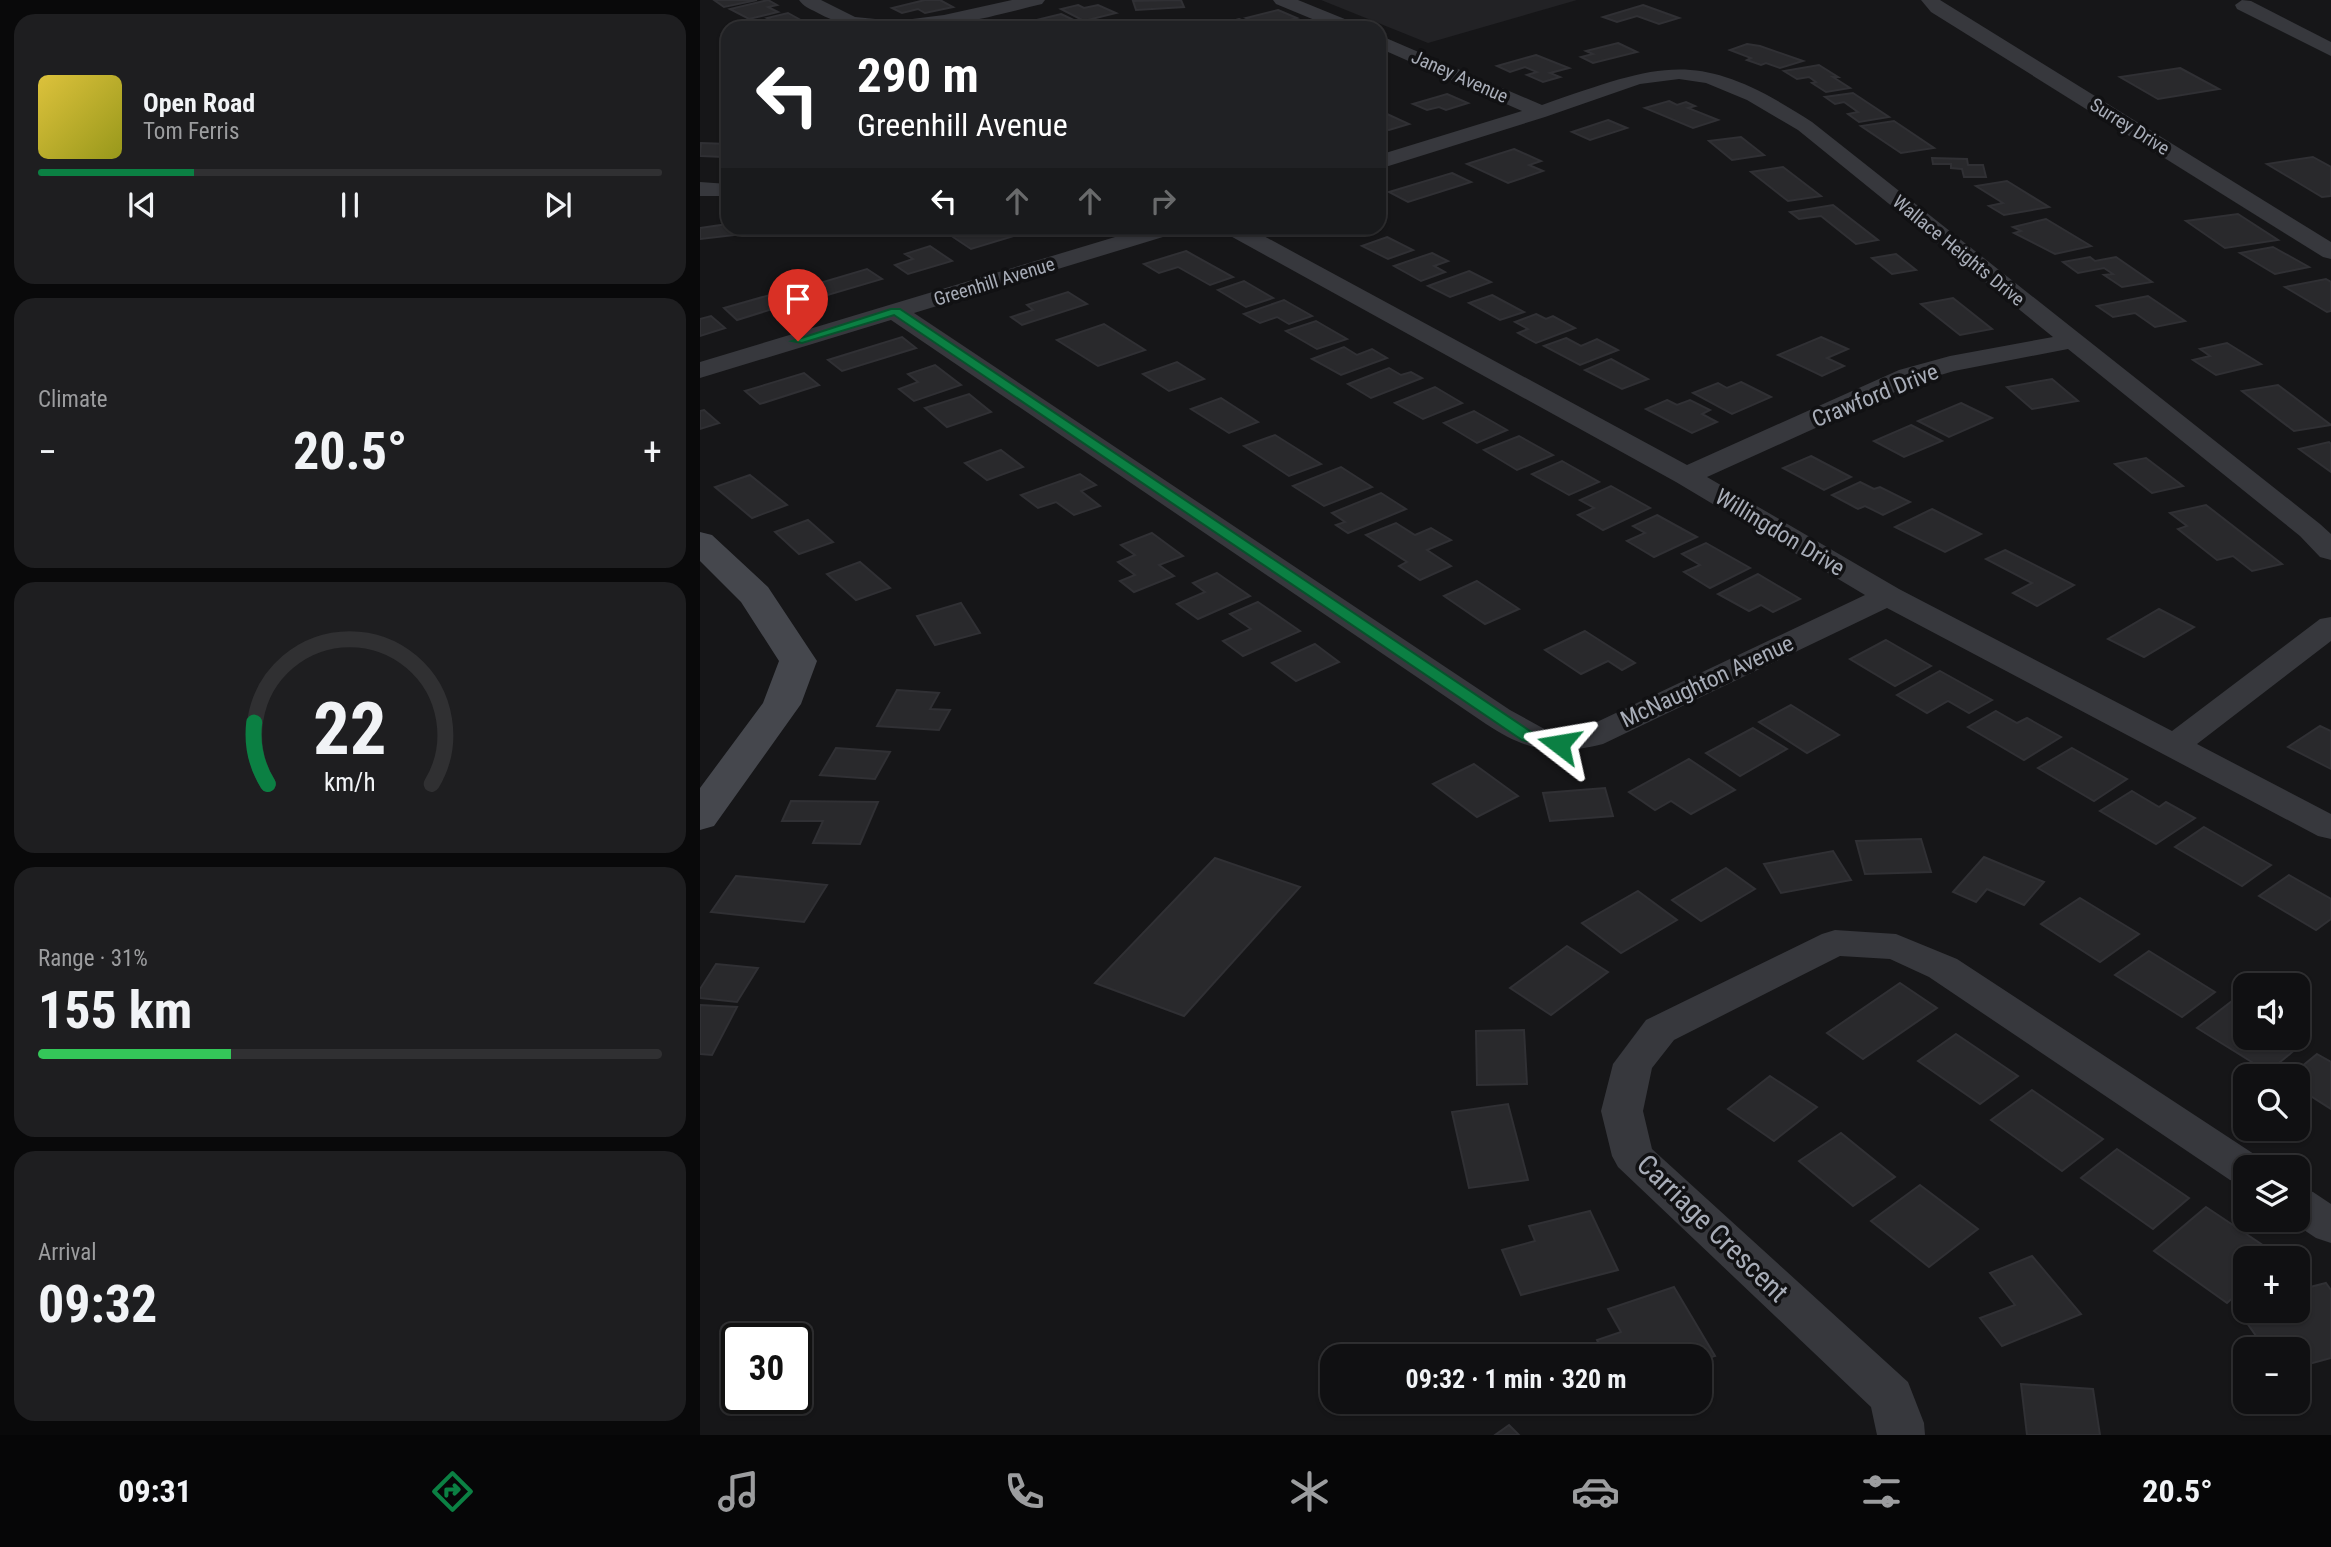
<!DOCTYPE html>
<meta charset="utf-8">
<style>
:root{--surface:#101012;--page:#1e1e20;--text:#f1f3f6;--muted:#9c9d9f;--line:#303032;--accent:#0b8043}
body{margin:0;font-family:"Roboto Condensed",sans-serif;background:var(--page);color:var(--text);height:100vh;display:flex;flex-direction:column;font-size:26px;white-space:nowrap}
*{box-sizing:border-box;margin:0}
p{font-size:23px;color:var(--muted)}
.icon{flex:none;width:38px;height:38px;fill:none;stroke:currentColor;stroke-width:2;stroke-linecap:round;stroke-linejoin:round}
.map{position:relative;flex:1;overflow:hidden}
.details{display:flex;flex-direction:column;gap:14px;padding:14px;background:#09090a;width:700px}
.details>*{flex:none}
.banner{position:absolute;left:21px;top:21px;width:665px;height:214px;border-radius:21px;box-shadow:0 2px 5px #0004,0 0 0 2px var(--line);background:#202124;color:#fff;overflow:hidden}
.buttons{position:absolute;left:1533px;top:973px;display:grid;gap:14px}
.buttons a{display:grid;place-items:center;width:77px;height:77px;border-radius:14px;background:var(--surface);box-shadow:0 2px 5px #0004,0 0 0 2px var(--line);font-size:35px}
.speed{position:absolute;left:21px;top:1323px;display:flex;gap:14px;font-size:35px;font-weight:700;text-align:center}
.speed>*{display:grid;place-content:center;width:91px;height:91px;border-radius:50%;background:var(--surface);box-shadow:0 2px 5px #0004,0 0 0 2px var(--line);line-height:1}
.speed .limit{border:4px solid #111;border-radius:10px;background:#fff;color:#111}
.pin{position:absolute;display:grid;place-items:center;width:60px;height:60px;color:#fff;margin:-72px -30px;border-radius:50% 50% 50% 0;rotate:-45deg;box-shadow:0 0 7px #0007}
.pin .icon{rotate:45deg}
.me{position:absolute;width:77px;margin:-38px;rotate:284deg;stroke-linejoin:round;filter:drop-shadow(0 0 5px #0008)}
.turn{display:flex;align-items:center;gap:24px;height:147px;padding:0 21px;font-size:32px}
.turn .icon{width:91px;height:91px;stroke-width:2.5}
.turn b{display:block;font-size:49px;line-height:60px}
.lanes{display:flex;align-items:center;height:66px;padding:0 21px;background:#0003;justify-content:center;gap:35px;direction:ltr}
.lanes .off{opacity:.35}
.big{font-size:52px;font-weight:700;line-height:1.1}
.details .card{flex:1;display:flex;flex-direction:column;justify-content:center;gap:10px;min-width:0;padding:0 24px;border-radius:21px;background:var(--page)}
.details .dial{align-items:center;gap:0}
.dial svg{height:182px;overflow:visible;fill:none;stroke:var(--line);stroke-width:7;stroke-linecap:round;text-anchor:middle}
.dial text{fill:var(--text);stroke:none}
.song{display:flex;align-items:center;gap:21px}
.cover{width:84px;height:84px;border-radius:10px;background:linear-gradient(135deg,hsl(50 70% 55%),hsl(60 70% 35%))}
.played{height:7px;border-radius:4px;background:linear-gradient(90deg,var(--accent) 25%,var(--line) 25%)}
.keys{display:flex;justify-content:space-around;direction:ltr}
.heat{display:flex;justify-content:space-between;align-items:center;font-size:38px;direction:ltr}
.charge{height:10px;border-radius:5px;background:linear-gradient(90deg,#34c759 31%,var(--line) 0)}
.trip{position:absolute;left:620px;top:1344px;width:392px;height:70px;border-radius:21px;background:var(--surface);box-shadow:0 2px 5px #0004,0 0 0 2px var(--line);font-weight:700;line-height:70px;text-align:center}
.menu{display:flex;height:112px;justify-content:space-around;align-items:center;background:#060607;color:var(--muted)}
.menu .icon{width:49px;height:49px}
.menu .current{color:var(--accent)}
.menu b{font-size:32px;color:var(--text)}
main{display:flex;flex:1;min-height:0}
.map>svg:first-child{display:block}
.built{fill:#222225}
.building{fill:#29292c;stroke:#303034;stroke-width:2}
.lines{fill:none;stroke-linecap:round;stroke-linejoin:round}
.street{fill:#37383d;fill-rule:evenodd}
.secondary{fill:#45474d;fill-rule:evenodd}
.route{fill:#0b8043;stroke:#07532c;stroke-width:2}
.labels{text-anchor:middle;stroke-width:7;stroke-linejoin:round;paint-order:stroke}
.far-street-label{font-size:19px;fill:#a8adb8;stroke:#111113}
.street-label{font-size:23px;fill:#a8adb8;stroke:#111113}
.near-street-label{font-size:28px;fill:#a8adb8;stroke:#111113}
</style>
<main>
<section class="details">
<div class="card">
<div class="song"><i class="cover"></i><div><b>Open Road</b><p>Tom Ferris</p></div></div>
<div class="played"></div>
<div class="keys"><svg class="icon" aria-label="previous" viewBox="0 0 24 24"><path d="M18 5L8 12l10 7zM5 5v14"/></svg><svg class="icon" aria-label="pause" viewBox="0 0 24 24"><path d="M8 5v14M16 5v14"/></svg><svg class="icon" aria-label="next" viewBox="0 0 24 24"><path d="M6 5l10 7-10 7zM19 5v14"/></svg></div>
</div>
<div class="card"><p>Climate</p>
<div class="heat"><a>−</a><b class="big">20.5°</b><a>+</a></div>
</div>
<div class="card dial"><svg viewBox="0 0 100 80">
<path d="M14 69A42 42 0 1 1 86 69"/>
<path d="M14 69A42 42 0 0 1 8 42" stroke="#0b8043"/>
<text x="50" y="56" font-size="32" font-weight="700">22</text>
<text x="50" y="72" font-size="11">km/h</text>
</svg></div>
<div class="card"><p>Range · 31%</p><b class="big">155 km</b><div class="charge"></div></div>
<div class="card"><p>Arrival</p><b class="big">09:32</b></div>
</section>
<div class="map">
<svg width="1631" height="1435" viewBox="0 0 1631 1435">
<rect width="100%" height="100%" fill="#161618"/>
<polygon class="built" points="621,0 877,0 728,43"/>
<g class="building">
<polygon points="14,0 57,0 24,7"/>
<polygon points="68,0 77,5 68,7 78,12 49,19 30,9"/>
<polygon points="225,0 240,0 253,7 225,13 218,9 202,13 192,8"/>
<polygon points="481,0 484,7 436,10 433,1"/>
<polygon points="378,5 384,8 398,5 416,13 384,21 361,9"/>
<polygon points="943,5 979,18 959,24 937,16 917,22 903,17"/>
<polygon points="578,10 597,18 566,27 546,18"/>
<polygon points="88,13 106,23 73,28 62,22 71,20 67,18"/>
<polygon points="361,14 380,23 359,28 341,28 328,22"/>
<polygon points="539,19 557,27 506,28"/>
<polygon points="918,43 937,52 893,63 881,57 893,54 886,51"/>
<polygon points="1047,44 1060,46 1103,61 1080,68 1066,63 1061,65 1047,60 1051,58 1030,50"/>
<polygon points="836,55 869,68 850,73 860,77 843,82 827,75 837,72 825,67 810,72 797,66"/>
<polygon points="1119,65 1138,77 1133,77 1150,88 1126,92 1112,83 1116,82 1109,77 1097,79 1084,71"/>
<polygon points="1480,68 1519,89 1458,99 1420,77"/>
<polygon points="1153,93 1189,117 1159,122 1148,114 1158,112 1144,102 1135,104 1125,97"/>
<polygon points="747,94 768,103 746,110 739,107 727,110 713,104"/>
<polygon points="969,101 977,105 986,102 995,106 988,108 1018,120 993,128 945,108"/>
<polygon points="687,114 709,124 689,130 679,128 679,117"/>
<polygon points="908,120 927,128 890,140 872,132"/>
<polygon points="1194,121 1234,148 1201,153 1161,126"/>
<polygon points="1041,137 1064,155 1032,160 1009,141"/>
<polygon points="1,143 28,144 28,153 24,157 0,156"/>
<polygon points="814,149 841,161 829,165 843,171 808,183 767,164"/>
<polygon points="1613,157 1631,167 1631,196 1622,197 1567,164"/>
<polygon points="1232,158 1267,159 1268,165 1283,165 1286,177 1264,177 1262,169 1251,168 1251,164 1233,164"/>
<polygon points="1083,167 1121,196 1088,201 1051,172"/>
<polygon points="752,173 771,182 708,202 689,192"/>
<polygon points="1307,181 1349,207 1304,215 1289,206 1303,203 1276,186"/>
<polygon points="1133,205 1178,240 1156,244 1121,216 1099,219 1090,212"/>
<polygon points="1538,214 1578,240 1525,248 1486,221"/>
<polygon points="1346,219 1391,246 1355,254 1314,233 1321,231 1313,227"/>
<polygon points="28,224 28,228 60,228 61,232 0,239 0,228"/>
<polygon points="277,228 305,228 317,235 271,249 250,235"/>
<polygon points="687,237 713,250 688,259 662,246"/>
<polygon points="230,246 252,261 208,274 195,265 213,259 205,254"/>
<polygon points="1573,247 1609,267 1575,274 1540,253"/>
<polygon points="486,251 533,277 510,285 478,267 459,273 444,264"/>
<polygon points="732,253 748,261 734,266 745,272 721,281 694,266"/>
<polygon points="1196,254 1216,270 1192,274 1172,258"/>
<polygon points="1390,257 1395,261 1416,257 1452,282 1422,287 1404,275 1413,274 1404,268 1378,273 1363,262"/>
<polygon points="167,269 182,279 121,297 106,287"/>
<polygon points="769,271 791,282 750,297 728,286"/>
<polygon points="1626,279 1631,282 1631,311 1627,312 1585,287"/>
<polygon points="544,281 573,298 546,307 518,290"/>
<polygon points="91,289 105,299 37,320 24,308"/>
<polygon points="368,292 387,304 322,325 311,317 333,310 327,305"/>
<polygon points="792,295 824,312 800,320 769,303"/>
<polygon points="1448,296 1485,321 1455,327 1435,313 1413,317 1397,306"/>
<polygon points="1253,298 1292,329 1260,335 1221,304"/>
<polygon points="584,300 612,316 589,324 577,317 560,323 544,314"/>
<polygon points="836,314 846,319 853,316 875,328 836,343 818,333 828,329 815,322"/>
<polygon points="11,316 25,328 0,336 0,319"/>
<polygon points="616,321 647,339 617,349 586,331"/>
<polygon points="404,324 445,350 398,366 357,340"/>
<polygon points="202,337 216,348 142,371 128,360"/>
<polygon points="1121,337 1148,349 1127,358 1144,366 1122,376 1078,355"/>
<polygon points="866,338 881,346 897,339 918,350 880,365 844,346"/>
<polygon points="1527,343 1561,364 1516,375 1493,360 1510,356 1500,349"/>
<polygon points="644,347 657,355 672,349 687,358 641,375 612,359"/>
<polygon points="911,359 948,379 922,389 885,370"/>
<polygon points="477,362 504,379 469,391 443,374"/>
<polygon points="235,365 261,385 214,401 199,389 218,382 208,374"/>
<polygon points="689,368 701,375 711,372 722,378 671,398 648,384"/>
<polygon points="104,373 119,385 60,404 45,391"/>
<polygon points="1352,379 1378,401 1332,409 1307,387"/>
<polygon points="1041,382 1071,397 1032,414 993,393 1018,383 1027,388"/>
<polygon points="1578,385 1631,425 1594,431 1542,391"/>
<polygon points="735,387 762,403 723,419 695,403"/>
<polygon points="269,394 291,412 247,427 225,408"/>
<polygon points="521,398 558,422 529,433 491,409"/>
<polygon points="967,400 977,405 990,400 1010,410 1002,414 1017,422 992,433 946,409"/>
<polygon points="1261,403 1292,418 1249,437 1218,421"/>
<polygon points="4,410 19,423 0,429 0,411"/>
<polygon points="774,411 807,430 777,443 744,423"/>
<polygon points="1211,425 1242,441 1204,457 1174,441"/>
<polygon points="575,435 621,464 589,476 544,446"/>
<polygon points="819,436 853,455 817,470 784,450"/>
<polygon points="1629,442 1631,444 1631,472 1599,449"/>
<polygon points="301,450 323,467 287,480 265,463"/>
<polygon points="1111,456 1151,477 1124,490 1083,468"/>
<polygon points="1446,458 1483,486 1452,493 1415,464"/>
<polygon points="862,461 899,482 869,495 832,474"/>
<polygon points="641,467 672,487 624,506 593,486"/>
<polygon points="380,474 396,485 381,491 400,506 374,515 356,502 338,508 321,495"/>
<polygon points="50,475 87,505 52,518 15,487"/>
<polygon points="1160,482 1174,489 1180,487 1210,502 1183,515 1165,506 1158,509 1132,495"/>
<polygon points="911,486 950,508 903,530 878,515 894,508 880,500"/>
<polygon points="681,493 706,509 648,533 636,525 645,522 632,513"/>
<polygon points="1506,505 1582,564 1552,571 1533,556 1517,560 1478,529 1487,526 1470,513"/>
<polygon points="1232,509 1281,534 1245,552 1195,527"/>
<polygon points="957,515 997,537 954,557 927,541 945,533 933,526"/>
<polygon points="108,520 133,542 99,554 75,532"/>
<polygon points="696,523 715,535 731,528 751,540 727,550 751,566 720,580 699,566 707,562 666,535"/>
<polygon points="452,533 483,556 459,565 474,576 434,592 420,581 435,575 418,562 435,555 421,545"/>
<polygon points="1006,543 1050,568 1010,588 984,572 1000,565 982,554"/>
<polygon points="1305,550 1374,585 1337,606 1313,593 1332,583 1286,559"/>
<polygon points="160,562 190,588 156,600 127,574"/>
<polygon points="517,573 550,596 498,619 477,604 505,592 493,583"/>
<polygon points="1058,574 1100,599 1073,612 1061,605 1049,611 1018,594"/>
<polygon points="777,581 819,609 785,624 744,596"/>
<polygon points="558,602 600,631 543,656 523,641 551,629 530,614"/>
<polygon points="261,603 280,633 235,645 217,616"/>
<polygon points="1459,609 1494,627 1444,657 1408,639"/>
<polygon points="885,631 935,663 922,670 908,661 881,674 845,650"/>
<polygon points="1186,640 1231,666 1195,686 1150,659"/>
<polygon points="615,644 639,662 596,681 572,663"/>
<polygon points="1240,671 1292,700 1269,713 1248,701 1227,713 1197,695"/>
<polygon points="197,690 239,693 230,709 250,710 239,730 177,726"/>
<polygon points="1091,705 1139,735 1107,753 1059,722"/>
<polygon points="1296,711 1317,723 1327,718 1361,737 1324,760 1268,727"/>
<polygon points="1620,726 1631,731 1631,769 1588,747"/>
<polygon points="1053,728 1087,749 1040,776 1006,753"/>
<polygon points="136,748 190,752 175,779 120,775"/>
<polygon points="1372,748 1427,779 1394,801 1338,768"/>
<polygon points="989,759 1035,790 991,814 971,801 955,810 929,792"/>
<polygon points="774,764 818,796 777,817 733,784"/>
<polygon points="905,788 913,816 850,821 843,793"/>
<polygon points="1432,791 1459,807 1466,802 1495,818 1456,844 1400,811"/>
<polygon points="91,801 178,802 160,844 113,843 123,821 82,821"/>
<polygon points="1504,827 1571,865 1542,886 1475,847"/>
<polygon points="1221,839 1231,872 1165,874 1156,841"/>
<polygon points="1133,851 1151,880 1081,893 1064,864"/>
<polygon points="1284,857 1344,882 1324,905 1287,889 1276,902 1253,892"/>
<polygon points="515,858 600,887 484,1016 395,983"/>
<polygon points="1026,868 1055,889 1001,921 972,900"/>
<polygon points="1589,875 1631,899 1631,919 1616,930 1559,896"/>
<polygon points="36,876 127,885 104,922 11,912"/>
<polygon points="938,891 977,920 921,953 882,923"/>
<polygon points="1380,898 1439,934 1400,962 1341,924"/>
<polygon points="867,946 908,972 851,1015 810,988"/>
<polygon points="1449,951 1515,992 1482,1017 1415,975"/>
<polygon points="16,964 58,968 37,1002 0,998 0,989"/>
<polygon points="1200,983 1237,1008 1163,1059 1127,1033"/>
<polygon points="1532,1001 1545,1009 1545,1038 1592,1038 1602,1044 1568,1072 1497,1028"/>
<polygon points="0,1005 37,1007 12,1055 0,1054"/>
<polygon points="824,1030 827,1084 777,1085 776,1031"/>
<polygon points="1256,1034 1318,1076 1280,1104 1218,1061"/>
<polygon points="1617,1054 1631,1062 1631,1109 1598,1088 1598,1076 1590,1076"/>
<polygon points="1070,1076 1117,1107 1074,1141 1028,1109"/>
<polygon points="1332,1090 1403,1139 1362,1171 1291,1120"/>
<polygon points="808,1104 828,1180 769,1188 752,1112"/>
<polygon points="1141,1133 1195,1177 1153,1206 1099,1161"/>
<polygon points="1417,1149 1489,1198 1453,1229 1381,1178"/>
<polygon points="1220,1185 1278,1229 1229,1267 1171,1221"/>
<polygon points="1506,1207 1579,1256 1545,1258 1545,1287 1527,1303 1454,1251"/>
<polygon points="890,1211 918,1270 821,1295 802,1250 835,1241 829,1226"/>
<polygon points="1332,1256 1381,1314 1302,1346 1280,1318 1315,1305 1290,1273"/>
<polygon points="1626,1283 1631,1290 1631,1358 1598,1367 1598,1349 1583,1349 1574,1336 1559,1340 1535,1306 1545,1303 1545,1311 1598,1311 1598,1290"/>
<polygon points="974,1287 1015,1356 999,1361 999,1356 905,1356 897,1340 921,1332 908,1309"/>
<polygon points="1321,1384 1393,1389 1400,1435 1327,1435"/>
<polygon points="809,1425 819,1435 795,1435"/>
</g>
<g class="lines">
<g class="street">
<path d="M99,0H121L155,17L196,21L244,15L312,0H345L342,4C276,20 179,49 116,12C110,9 103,6 99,0Z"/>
<polygon points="573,0 598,0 657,24 659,28 634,28 576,4"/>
<polygon points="1221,0 1240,0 1631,242 1631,259 1623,257 1231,12"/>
<polygon points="1542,0 1551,1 1631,42 1631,56 1537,9 1535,5"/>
<path d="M679,35L842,105C964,63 997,47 1112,122L1620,524L1631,534V560L1620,557L1600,536L1368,349L1254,371L1217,382L1007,477L1199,589L1472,731L1620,619L1631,617V641L1497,744L1631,814V839L1618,836L1187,608L903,744C854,756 829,752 786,724L191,320L0,378V362L445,228H479L476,233L214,313L810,710L848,731L880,730L1165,595L976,482L525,233L521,228H549L987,465L1199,370L1250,356L1353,337L1098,130L1047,100L1006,83L979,79L940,84L845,117L679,169V155L822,111L679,48Z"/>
<polygon points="0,182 28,184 28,196 0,196"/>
<polygon points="1135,930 1196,934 1257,959 1560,1158 1565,1167 1545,1167 1545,1185 1530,1180 1229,977 1190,959 1140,956 974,1040 952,1068 943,1111 952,1149 1208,1382 1224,1423 1225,1435 1177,1435 1171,1407 918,1167 912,1156 901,1111 913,1064 946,1020 1122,934"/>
<polygon points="1598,1187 1613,1192 1631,1204 1631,1243 1616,1238 1589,1220 1598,1220"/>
</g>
<polygon class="secondary" points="0,532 12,535 68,587 117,661 101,704 14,826 0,830 0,788 63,703 79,661 41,602 0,561"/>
</g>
<polygon class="route" points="191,309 200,309 833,733 864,740 867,744 859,748 822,740 194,315 102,343 92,341"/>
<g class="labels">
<g class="far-street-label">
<text transform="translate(760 76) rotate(24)" y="7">Janey Avenue</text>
<text transform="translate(1430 126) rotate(32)" y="7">Surrey Drive</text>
<text transform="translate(1259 250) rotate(39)" y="7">Wallace Heights Drive</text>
<text transform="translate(294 281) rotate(-17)" y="7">Greenhill Avenue</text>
</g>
<g class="street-label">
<text transform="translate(1175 395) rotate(-22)" y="8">Crawford Drive</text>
<text transform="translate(1080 532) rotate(31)" y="8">Willingdon Drive</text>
<text transform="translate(1007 681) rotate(-25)" y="8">McNaughton Avenue</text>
</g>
<g class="near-street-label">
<text transform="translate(1013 1228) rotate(44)" y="10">Carriage Crescent</text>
</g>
</g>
</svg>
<div class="buttons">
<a><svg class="icon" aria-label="sound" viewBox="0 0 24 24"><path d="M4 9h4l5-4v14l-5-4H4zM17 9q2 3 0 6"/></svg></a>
<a><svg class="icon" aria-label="search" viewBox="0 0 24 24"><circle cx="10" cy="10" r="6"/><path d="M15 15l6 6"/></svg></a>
<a><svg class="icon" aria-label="layers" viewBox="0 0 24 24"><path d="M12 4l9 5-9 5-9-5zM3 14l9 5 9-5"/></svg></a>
<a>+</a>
<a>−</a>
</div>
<div class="speed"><div class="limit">30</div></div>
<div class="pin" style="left:98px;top:341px;background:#d93025"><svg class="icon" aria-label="arrive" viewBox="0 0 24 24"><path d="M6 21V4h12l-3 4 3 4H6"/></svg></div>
<svg class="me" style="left:859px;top:744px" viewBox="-20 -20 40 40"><path d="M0-17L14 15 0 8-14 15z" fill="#0b8043" stroke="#fff" stroke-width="4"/></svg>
<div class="trip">09:32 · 1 min · 320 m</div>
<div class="banner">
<div class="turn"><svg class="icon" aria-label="left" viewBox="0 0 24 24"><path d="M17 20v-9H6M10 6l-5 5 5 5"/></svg><div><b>290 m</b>Greenhill Avenue</div></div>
<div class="lanes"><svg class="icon" aria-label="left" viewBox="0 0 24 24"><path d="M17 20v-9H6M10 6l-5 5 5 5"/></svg><svg class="icon off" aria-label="ahead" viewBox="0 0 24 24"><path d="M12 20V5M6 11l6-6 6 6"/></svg><svg class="icon off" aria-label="ahead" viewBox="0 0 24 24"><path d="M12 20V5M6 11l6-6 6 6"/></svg><svg class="icon off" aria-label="right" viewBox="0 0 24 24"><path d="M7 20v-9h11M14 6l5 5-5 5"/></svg></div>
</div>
</div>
</main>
<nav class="menu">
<b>09:31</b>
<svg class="icon current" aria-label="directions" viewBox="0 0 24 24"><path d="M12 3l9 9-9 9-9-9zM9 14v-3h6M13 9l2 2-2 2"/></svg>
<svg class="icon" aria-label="music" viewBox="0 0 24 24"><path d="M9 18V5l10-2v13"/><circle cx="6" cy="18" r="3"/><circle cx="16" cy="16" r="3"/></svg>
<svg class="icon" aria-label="phone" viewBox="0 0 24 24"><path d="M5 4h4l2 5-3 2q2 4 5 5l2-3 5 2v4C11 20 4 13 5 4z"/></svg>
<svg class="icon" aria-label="climate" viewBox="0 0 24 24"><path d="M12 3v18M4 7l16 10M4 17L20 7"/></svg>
<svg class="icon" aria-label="car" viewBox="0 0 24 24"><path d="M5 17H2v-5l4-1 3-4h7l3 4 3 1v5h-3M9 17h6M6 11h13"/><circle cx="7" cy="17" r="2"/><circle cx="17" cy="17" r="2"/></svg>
<svg class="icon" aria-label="filters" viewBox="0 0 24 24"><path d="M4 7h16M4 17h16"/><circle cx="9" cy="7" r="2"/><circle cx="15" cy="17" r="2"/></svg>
<b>20.5°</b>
</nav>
